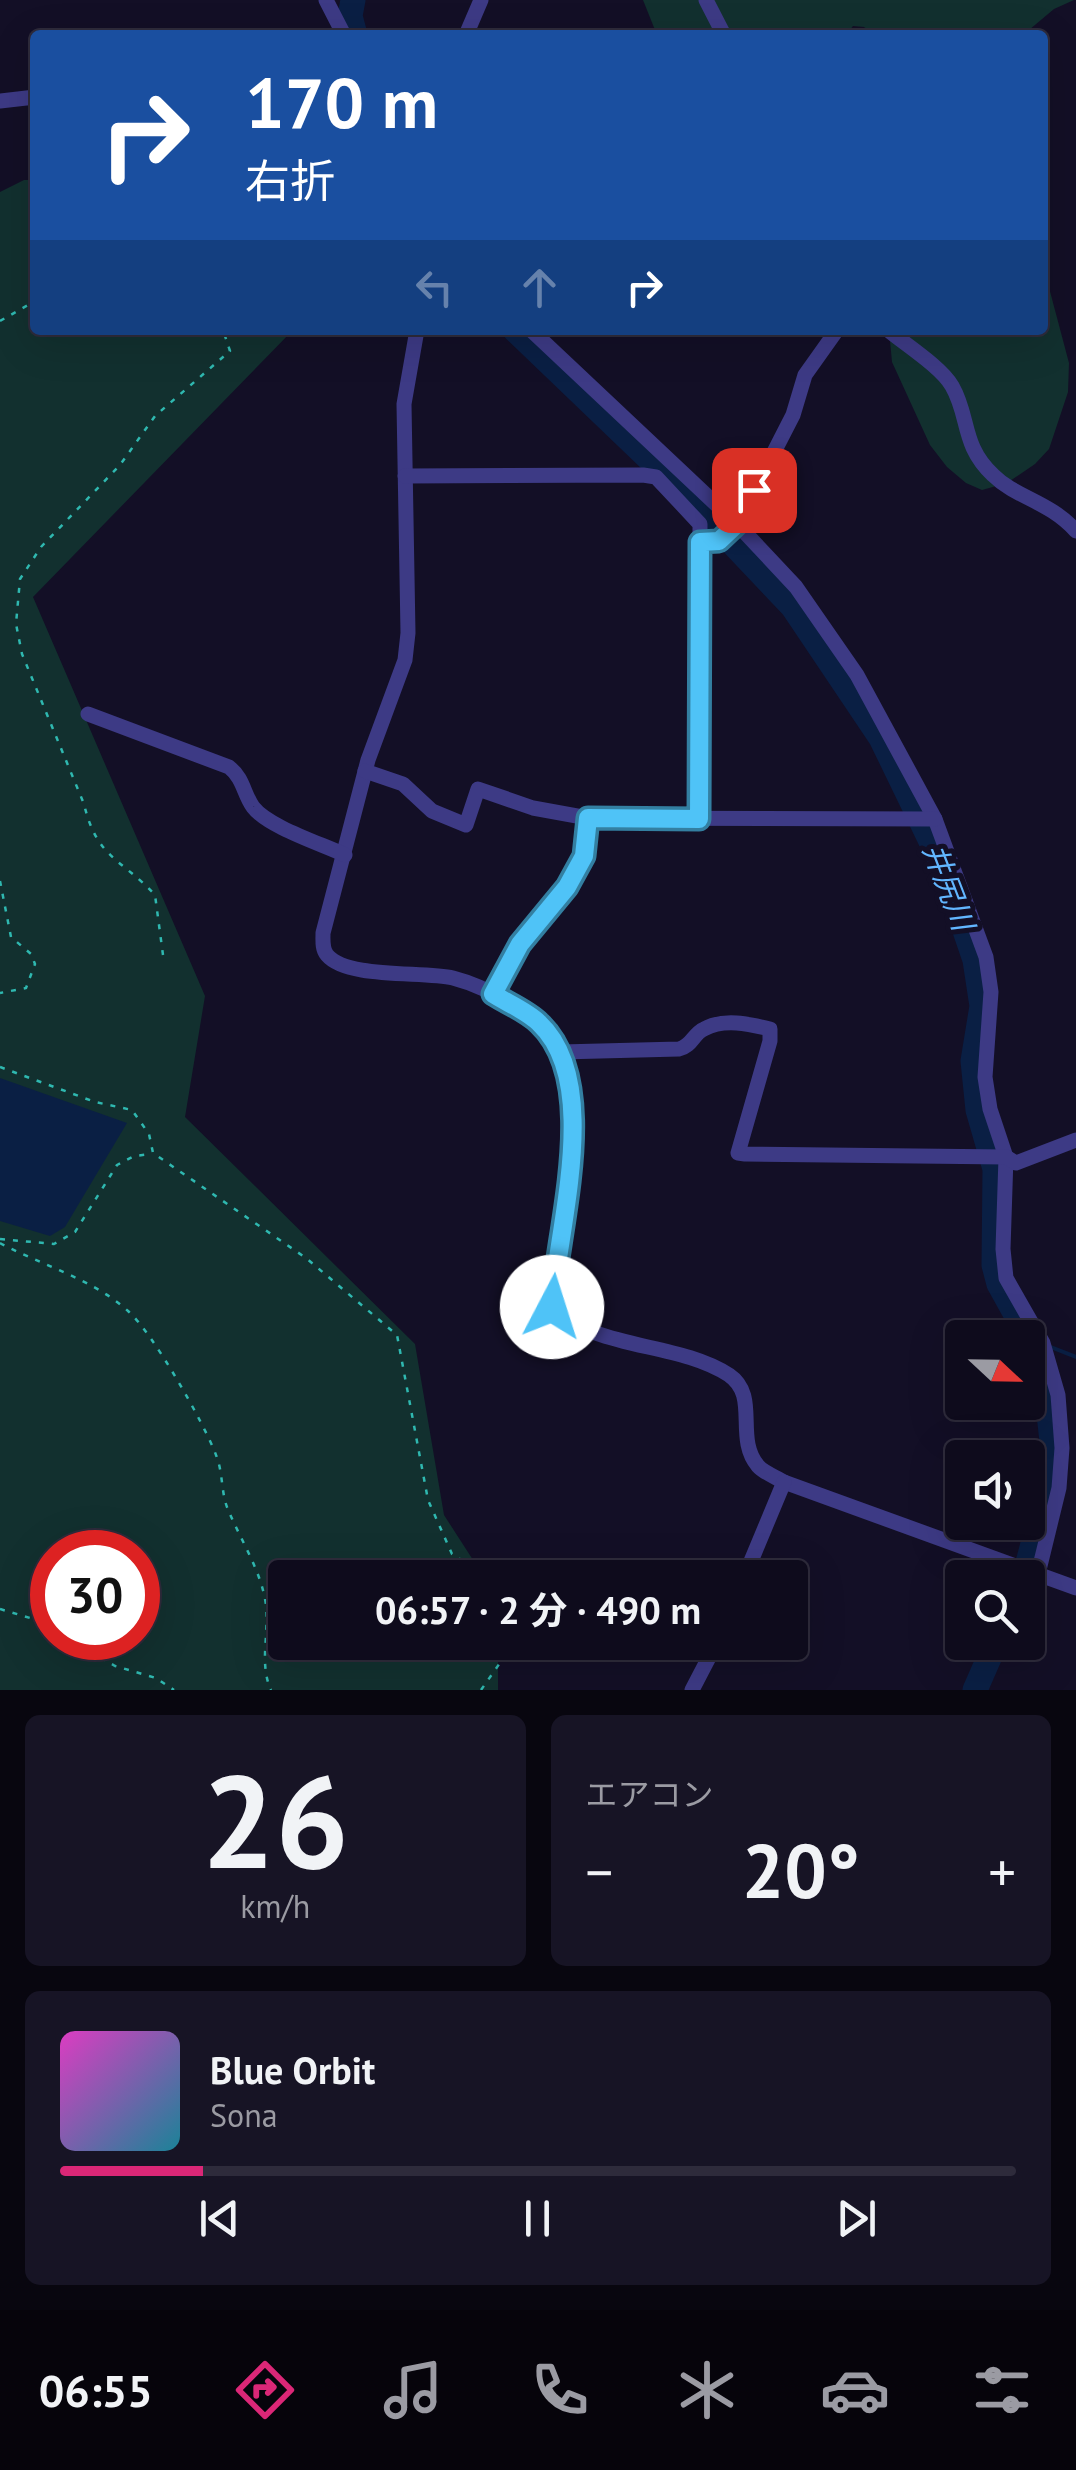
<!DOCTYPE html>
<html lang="ja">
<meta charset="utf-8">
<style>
:root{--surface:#0e0b1c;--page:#171425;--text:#f1f3f6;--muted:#9b9ba3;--line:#2e2b3b;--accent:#db2777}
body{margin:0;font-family:"PT Sans","Noto Sans JP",sans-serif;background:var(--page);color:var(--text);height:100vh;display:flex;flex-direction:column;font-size:38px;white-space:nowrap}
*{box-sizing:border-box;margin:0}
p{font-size:32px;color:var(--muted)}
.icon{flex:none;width:55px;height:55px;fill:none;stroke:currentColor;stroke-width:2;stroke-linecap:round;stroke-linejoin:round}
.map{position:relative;height:1690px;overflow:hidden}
.side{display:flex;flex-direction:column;gap:25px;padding:25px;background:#08060f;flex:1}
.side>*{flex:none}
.guide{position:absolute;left:30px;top:30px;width:1018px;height:305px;border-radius:10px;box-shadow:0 10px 40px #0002,0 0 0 2px var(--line);background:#1a4fa0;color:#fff;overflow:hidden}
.needle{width:65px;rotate:112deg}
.buttons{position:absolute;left:945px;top:1320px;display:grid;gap:20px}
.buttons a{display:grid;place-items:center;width:100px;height:100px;border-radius:10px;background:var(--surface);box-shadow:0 10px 40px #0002,0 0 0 2px var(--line);font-size:50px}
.speed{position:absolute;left:30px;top:1530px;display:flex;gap:20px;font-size:50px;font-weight:700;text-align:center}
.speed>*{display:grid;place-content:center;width:130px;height:130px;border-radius:50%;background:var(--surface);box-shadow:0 10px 40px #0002,0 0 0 2px var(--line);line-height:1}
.speed .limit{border:15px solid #d22;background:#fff;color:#111}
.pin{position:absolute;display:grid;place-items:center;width:85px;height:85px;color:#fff;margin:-42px;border-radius:20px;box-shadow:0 5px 15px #0006}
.me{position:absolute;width:110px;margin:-55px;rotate:5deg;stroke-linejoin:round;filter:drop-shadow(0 0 8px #0008)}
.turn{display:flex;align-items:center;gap:35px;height:210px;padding:0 50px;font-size:45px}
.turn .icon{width:130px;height:130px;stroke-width:2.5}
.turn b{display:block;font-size:70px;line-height:85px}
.lanes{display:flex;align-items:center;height:95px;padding:0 50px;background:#0003;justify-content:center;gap:50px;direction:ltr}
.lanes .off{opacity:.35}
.big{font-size:75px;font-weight:700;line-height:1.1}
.side .tile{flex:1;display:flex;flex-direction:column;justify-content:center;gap:15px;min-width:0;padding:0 35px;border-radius:15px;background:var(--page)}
.side .dial{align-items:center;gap:0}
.dial b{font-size:130px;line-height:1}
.song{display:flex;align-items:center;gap:30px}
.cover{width:120px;height:120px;border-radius:15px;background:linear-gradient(135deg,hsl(310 70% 55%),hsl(190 70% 35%))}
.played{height:10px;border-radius:5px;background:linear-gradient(90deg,var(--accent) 15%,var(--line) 15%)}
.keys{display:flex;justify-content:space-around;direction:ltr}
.heat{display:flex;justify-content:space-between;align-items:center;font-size:55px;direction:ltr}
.side .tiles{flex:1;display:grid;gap:25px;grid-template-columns:1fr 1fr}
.tile:last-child{grid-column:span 2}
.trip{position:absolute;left:268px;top:1560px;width:540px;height:100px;border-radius:10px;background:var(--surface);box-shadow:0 10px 40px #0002,0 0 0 2px var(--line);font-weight:700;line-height:100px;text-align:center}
.dock{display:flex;height:160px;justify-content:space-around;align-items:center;background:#06040b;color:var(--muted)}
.dock .icon{width:70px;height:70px}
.dock .on{color:var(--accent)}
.dock b{font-size:45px;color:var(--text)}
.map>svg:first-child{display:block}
.green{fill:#12302f;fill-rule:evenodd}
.water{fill:#0a1f44}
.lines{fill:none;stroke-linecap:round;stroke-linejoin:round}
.stream{stroke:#0a1f44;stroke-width:4}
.river{stroke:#0a1f44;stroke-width:25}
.path{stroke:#2fb8b0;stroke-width:2.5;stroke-dasharray:5 8;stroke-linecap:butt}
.minor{stroke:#3d3a85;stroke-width:15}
.route-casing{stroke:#337fa1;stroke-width:25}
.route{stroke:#4fc3f7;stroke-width:18}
.labels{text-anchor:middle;stroke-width:10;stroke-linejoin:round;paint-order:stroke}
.water-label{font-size:30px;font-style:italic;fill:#62b6ff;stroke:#130f26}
</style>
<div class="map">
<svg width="1076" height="1690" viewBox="0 0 1076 1690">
<rect width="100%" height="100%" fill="#130f26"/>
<g class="green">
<polygon points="643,0 1074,0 1054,9 1023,35 874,35 864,27 853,26 846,35 657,35"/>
<path d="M24,180H35V330H293L33,597L205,996L185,1117L415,1344L444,1515L484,1577L285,1578V1642L498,1643V1690H0V192ZM52,1552H138V1638H52Z"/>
<polygon points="1043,265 1069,363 1068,392 1049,449 1035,464 1007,483 982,490 966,483 947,467 930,445 892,362 889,330 1042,330"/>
</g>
<polygon class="water" points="0,1078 127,1123 65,1227 50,1236 0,1221"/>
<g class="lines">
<polyline class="stream" points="1048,1346 1076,1357"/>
<g class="river">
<polyline points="353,0 350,16 355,35"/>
<polyline points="515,330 685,493 793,607 881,738 943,866 975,960 982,1006 973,1061 978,1110 995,1169 994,1265 999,1284 1029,1338 1047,1396 1053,1450 1046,1494 1024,1578"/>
<polyline points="975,1690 996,1642"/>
</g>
<g class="path">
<polyline points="0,321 35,301"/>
<polyline points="158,330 171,330"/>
<polyline points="0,881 11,937 31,954 35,964 26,988 0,993"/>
<path d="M163,955L155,895C121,858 97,859 84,804L22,654L16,624L20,579L41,547L120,465L155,416L230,351L223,330"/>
<polyline points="0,1067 95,1102 132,1110 149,1134 153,1153 306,1258 397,1335 428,1500 452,1554 490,1578"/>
<polyline points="0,1239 54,1244 75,1232 117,1165 134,1156 151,1154"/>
<path d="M0,1243C41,1265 93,1279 128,1311C153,1333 204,1423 216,1455C223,1472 221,1491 227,1507C239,1537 259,1567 265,1599C271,1629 258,1662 271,1690"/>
<polyline points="0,1609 40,1621 52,1629"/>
<polyline points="67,1638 115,1666 156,1678 174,1690"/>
<polyline points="481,1690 502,1660 505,1642"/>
</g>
<g class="minor">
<polyline points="326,0 344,35"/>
<polyline points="706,0 724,35"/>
<polyline points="466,35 481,0"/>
<polyline points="0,101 35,97"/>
<path d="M417,330L404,404L408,633L405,660L368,760L323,933C323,941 322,949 327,955C347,979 423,971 453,978C488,987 550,1021 562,1056C588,1137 558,1225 552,1307C598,1351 676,1341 729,1375C760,1396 734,1438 758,1466C764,1473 776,1477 784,1482L1076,1588"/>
<polyline points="531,330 737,524 796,587 857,675 935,819 986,957 991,992 985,1077 990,1109 1006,1157 1003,1249 1006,1278 1043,1343 1058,1395 1062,1448 1059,1488 1038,1574"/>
<path d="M888,330C906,345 941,367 952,386C970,417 961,445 993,475C1016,498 1049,501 1076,531"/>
<polyline points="405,476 643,475 656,477 700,524 699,819"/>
<polyline points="700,542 719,541 737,524 793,415 805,375 837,330"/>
<path d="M88,714L229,767C244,779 243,793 253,807C268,827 322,844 345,855"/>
<polyline points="365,771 403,784 432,811 466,825 478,789 533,808 588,818 935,819"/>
<polyline points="493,995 520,944 567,887 584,857 588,818"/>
<path d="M561,1052L679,1049C692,1046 693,1034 704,1029C724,1018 749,1024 770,1029V1041L738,1153L745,1154L1006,1157L1016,1163L1076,1140"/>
<polyline points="744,1578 784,1482"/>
<polyline points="692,1690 717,1642"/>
</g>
</g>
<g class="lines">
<defs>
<path id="route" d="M552,1307C557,1229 603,1083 539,1023C527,1011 507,1003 493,994L520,944L567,887L584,856L588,818L699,819L700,542L719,541L737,524L754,490"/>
</defs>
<use href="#route" class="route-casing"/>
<use href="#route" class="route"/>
</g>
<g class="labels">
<g class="water-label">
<text transform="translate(948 887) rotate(69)" y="10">井尻川</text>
</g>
</g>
</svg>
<div class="buttons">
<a><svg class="needle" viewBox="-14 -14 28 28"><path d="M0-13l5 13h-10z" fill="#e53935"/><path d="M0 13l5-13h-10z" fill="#9b9ba3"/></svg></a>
<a><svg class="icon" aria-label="sound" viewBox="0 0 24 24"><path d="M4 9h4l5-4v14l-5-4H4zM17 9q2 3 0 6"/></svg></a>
<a><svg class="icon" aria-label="search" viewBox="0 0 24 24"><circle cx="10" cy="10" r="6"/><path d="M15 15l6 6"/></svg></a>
</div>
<div class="speed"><div class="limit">30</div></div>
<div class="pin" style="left:754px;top:490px;background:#d93025"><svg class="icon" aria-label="arrive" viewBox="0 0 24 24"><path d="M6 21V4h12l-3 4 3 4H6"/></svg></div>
<svg class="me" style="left:552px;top:1307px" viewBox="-20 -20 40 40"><circle r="19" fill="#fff"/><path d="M0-13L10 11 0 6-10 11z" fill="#4fc3f7"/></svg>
<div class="trip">06:57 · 2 分 · 490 m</div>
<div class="guide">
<div class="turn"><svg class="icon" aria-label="right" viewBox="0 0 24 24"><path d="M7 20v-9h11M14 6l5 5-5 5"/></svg><div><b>170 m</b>右折</div></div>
<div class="lanes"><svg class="icon off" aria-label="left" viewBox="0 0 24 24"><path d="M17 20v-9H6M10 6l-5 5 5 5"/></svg><svg class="icon off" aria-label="ahead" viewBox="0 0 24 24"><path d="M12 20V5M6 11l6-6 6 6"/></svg><svg class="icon" aria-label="right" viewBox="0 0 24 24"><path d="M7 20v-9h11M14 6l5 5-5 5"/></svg></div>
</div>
</div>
<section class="side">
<div class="tiles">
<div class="tile dial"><b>26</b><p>km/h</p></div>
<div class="tile"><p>エアコン</p>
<div class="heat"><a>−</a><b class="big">20°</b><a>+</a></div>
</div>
<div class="tile">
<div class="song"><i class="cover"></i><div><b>Blue Orbit</b><p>Sona</p></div></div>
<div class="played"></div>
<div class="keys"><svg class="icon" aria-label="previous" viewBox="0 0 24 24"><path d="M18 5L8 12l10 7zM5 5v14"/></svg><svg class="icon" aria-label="pause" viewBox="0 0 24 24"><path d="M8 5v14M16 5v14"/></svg><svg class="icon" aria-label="next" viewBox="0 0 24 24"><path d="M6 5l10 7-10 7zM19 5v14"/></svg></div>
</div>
</div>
</section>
<nav class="dock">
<b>06:55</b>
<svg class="icon on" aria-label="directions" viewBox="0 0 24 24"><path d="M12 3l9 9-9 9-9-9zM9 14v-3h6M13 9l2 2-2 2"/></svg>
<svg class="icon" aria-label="music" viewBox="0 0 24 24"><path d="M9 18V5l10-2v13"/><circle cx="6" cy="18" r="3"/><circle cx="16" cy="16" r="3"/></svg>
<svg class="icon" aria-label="phone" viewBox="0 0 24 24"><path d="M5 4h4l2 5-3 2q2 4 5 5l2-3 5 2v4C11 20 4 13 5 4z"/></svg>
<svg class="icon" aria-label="climate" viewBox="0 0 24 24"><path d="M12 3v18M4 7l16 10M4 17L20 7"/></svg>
<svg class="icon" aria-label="car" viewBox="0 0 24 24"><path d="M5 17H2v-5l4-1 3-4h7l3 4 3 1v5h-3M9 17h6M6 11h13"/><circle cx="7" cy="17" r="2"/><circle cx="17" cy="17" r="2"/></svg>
<svg class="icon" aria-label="filters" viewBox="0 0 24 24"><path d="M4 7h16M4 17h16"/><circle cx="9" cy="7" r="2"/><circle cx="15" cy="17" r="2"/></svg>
</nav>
